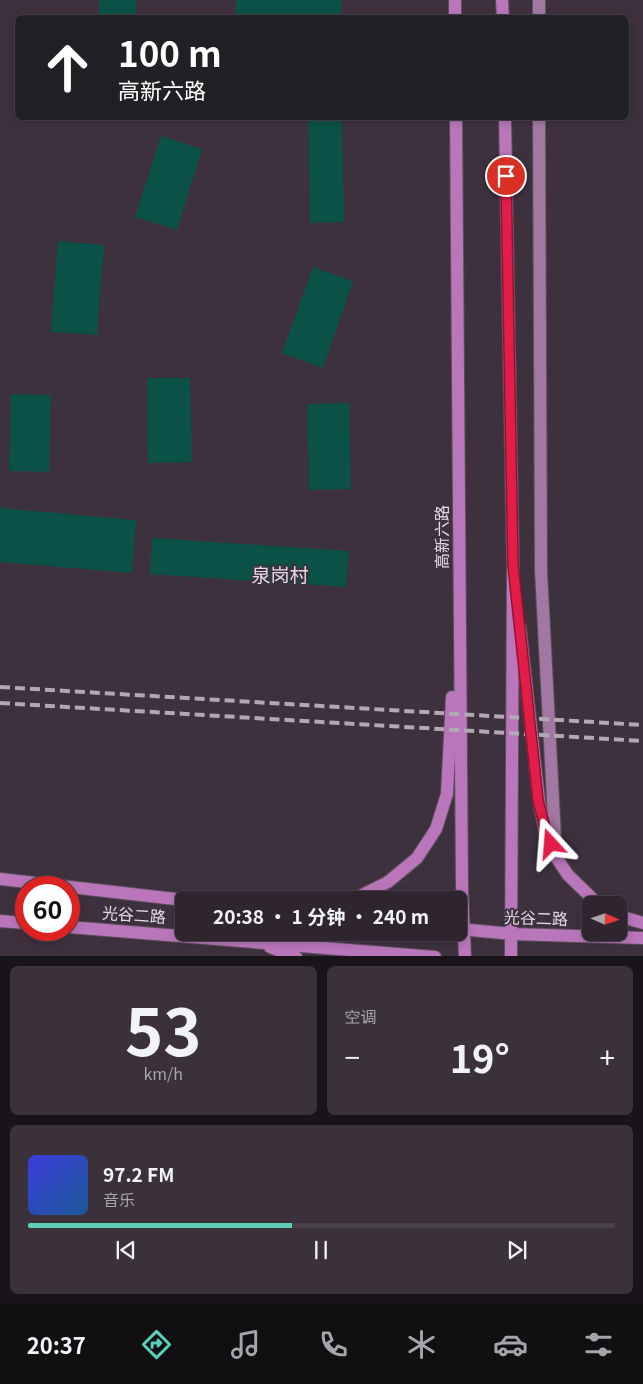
<!DOCTYPE html>
<html lang="zh">
<meta charset="utf-8">
<style>
:root{--surface:#2e252e;--page:#3a313a;--text:#f1f3f6;--muted:#a7a5aa;--line:#49424a;--accent:#5bcebc}
body{margin:0;font-family:Georgia,"Noto Sans SC",serif;background:var(--page);color:var(--text);height:100vh;display:flex;flex-direction:column;font-size:19px;white-space:nowrap}
*{box-sizing:border-box;margin:0}
p{font-size:16px;color:var(--muted)}
.icon{flex:none;width:28px;height:28px;fill:none;stroke:currentColor;stroke-width:2;stroke-linecap:round;stroke-linejoin:round}
.map{position:relative;height:956px;overflow:hidden}
.drawer{display:flex;flex-direction:column;gap:10px;padding:10px;background:#191419;flex:1}
.drawer>*{flex:none}
.top-card{position:absolute;left:15px;top:15px;width:614px;height:105px;border-radius:8px;box-shadow:0 2px 8px #0003,0 0 0 1px var(--line);background:#202124;color:#fff;overflow:hidden}
.needle{width:32px;rotate:93deg}
.buttons{position:absolute;left:582px;top:896px;display:grid;gap:10px}
.buttons a{display:grid;place-items:center;width:45px;height:45px;border-radius:8px;background:var(--surface);box-shadow:0 2px 8px #0003,0 0 0 1px var(--line);font-size:25px}
.speed{position:absolute;left:15px;top:876px;display:flex;gap:10px;font-size:25px;font-weight:700;text-align:center}
.speed>*{display:grid;place-content:center;width:65px;height:65px;border-radius:50%;background:var(--surface);box-shadow:0 2px 8px #0003,0 0 0 1px var(--line);line-height:1}
.speed .limit{border:8px solid #d22;background:#fff;color:#111}
.pin{position:absolute;display:grid;place-items:center;width:42px;height:42px;color:#fff;margin:-21px;border:2px solid #fff;border-radius:50%;box-shadow:0 1px 5px #0007}
.me{position:absolute;width:55px;margin:-28px;rotate:341deg;stroke-linejoin:round;filter:drop-shadow(0 0 4px #0008)}
.turn{display:flex;align-items:center;gap:18px;height:105px;padding:0 20px;font-size:22px}
.turn .icon{width:65px;height:65px;stroke-width:2.5}
.turn b{display:block;font-size:35px;line-height:42px}
.big{font-size:38px;font-weight:700;line-height:1.1}
.drawer .card{flex:1;display:flex;flex-direction:column;justify-content:center;gap:8px;min-width:0;padding:0 18px;border-radius:8px;background:var(--page)}
.drawer .dial{align-items:center;gap:0}
.dial b{font-size:65px;line-height:1}
.song{display:flex;align-items:center;gap:15px}
.cover{width:60px;height:60px;border-radius:8px;background:linear-gradient(135deg,hsl(240 70% 55%),hsl(210 70% 35%))}
.played{height:5px;border-radius:2px;background:linear-gradient(90deg,var(--accent) 45%,var(--line) 45%)}
.keys{display:flex;justify-content:space-around;direction:ltr}
.heat{display:flex;justify-content:space-between;align-items:center;font-size:28px;direction:ltr}
.drawer .tiles{flex:1;display:grid;gap:10px;grid-template-columns:1fr 1fr}
.card:last-child{grid-column:span 2}
.trip{position:absolute;left:175px;top:891px;width:292px;height:50px;border-radius:8px;background:var(--surface);box-shadow:0 2px 8px #0003,0 0 0 1px var(--line);font-weight:700;line-height:50px;text-align:center}
.tab-bar{display:flex;height:80px;justify-content:space-around;align-items:center;background:#120f12;color:var(--muted)}
.tab-bar .icon{width:35px;height:35px}
.tab-bar .current{color:var(--accent)}
.tab-bar b{font-size:22px;color:var(--text)}
.map>svg:first-child{display:block}
.building{fill:#0c5148}
.lines{fill:none;stroke-linecap:round;stroke-linejoin:round}
.secondary-casing{stroke:#5a4f5a;stroke-width:14}
.primary-casing{stroke:#5a4f5a;stroke-width:14}
.secondary{stroke:#a178a2;stroke-width:12}
.primary{stroke:#b976ba;stroke-width:12}
.rail{stroke:#b2a8b2;stroke-width:4;stroke-dasharray:10 5;stroke-linecap:butt}
.route-casing{stroke:#92132f;stroke-width:12}
.route{stroke:#e11d48;stroke-width:9}
.labels{text-anchor:middle;stroke-width:4;stroke-linejoin:round;paint-order:stroke}
.street-label{font-size:16px;fill:#e4dbe4;stroke:#3e313e}
.quarter-label{font-size:19px;fill:#e4dbe4;stroke:#3e313e}
</style>
<div class="map">
<svg width="643" height="957" viewBox="0 0 643 957">
<rect width="100%" height="100%" fill="#3e313e"/>
<g class="building">
<rect x="99" y="0" width="37" height="18"/>
<rect x="236" y="0" width="105" height="18"/>
<polygon points="308,118 342,118 344,222 310,223"/>
<polygon points="161,136 202,149 177,230 135,217"/>
<polygon points="58,241 104,245 97,335 51,332"/>
<polygon points="313,267 353,281 323,368 282,353"/>
<polygon points="147,378 190,378 192,462 148,463"/>
<polygon points="11,394 51,395 49,472 9,471"/>
<polygon points="349,403 351,489 309,490 307,404"/>
<polygon points="0,508 136,520 132,573 0,562"/>
<polygon points="152,538 349,551 346,587 150,574"/>
</g>
<g class="lines">
<defs>
<g id="secondary">
<polyline points="539,0 539,18"/>
<polyline points="539,118 541,571 556,857"/>
</g>
<g id="primary">
<polyline points="455,0 455,18"/>
<polyline points="502,0 503,18"/>
<polyline points="456,118 462,887 465,957"/>
<polyline points="505,118 513,565 511,957"/>
<polyline points="520,628 539,801 545,832 556,857 568,875 599,905"/>
<polyline points="0,879 184,900"/>
<polyline points="177,899 209,900"/>
<polyline points="337,900 356,898 388,882 417,858 436,829 447,794 452,697"/>
<polyline points="619,916 643,923"/>
<polyline points="0,921 26,923"/>
<polyline points="69,927 435,957"/>
<polyline points="459,929 512,934 643,938"/>
<polyline points="270,947 296,957"/>
</g>
</defs>
<use href="#secondary" class="secondary-casing"/>
<use href="#primary" class="primary-casing"/>
<use href="#secondary" class="secondary"/>
<use href="#primary" class="primary"/>
<g class="rail">
<polyline points="0,687 643,725"/>
<polyline points="0,703 643,741"/>
</g>
</g>
<g class="lines">
<defs>
<polyline id="route" points="506,176 513,565 538,800 546,832 551,844"/>
</defs>
<use href="#route" class="route-casing"/>
<use href="#route" class="route"/>
</g>
<g class="labels">
<g class="street-label">
<text transform="translate(442 537) rotate(-90)" y="6">高新六路</text>
<text transform="translate(134 915) rotate(4)" y="6">光谷二路</text>
<text transform="translate(536 918) rotate(2)" y="6">光谷二路</text>
</g>
<g class="quarter-label">
<text x="280" y="582">泉岗村</text>
</g>
</g>
</svg>
<div class="buttons">
<a><svg class="needle" viewBox="-14 -14 28 28"><path d="M0-13l5 13h-10z" fill="#e53935"/><path d="M0 13l5-13h-10z" fill="#a7a5aa"/></svg></a>
</div>
<div class="speed"><div class="limit">60</div></div>
<div class="pin" style="left:506px;top:176px;background:#d93025"><svg class="icon" aria-label="arrive" viewBox="0 0 24 24"><path d="M6 21V4h12l-3 4 3 4H6"/></svg></div>
<svg class="me" style="left:551px;top:844px" viewBox="-20 -20 40 40"><path d="M0-17L14 15 0 8-14 15z" fill="#e11d48" stroke="#fff" stroke-width="4"/></svg>
<div class="trip">20:38 · 1 分钟 · 240 m</div>
<div class="top-card">
<div class="turn"><svg class="icon" aria-label="ahead" viewBox="0 0 24 24"><path d="M12 20V5M6 11l6-6 6 6"/></svg><div><b>100 m</b>高新六路</div></div>
</div>
</div>
<section class="drawer">
<div class="tiles">
<div class="card dial"><b>53</b><p>km/h</p></div>
<div class="card"><p>空调</p>
<div class="heat"><a>−</a><b class="big">19°</b><a>+</a></div>
</div>
<div class="card">
<div class="song"><i class="cover"></i><div><b>97.2 FM</b><p>音乐</p></div></div>
<div class="played"></div>
<div class="keys"><svg class="icon" aria-label="previous" viewBox="0 0 24 24"><path d="M18 5L8 12l10 7zM5 5v14"/></svg><svg class="icon" aria-label="pause" viewBox="0 0 24 24"><path d="M8 5v14M16 5v14"/></svg><svg class="icon" aria-label="next" viewBox="0 0 24 24"><path d="M6 5l10 7-10 7zM19 5v14"/></svg></div>
</div>
</div>
</section>
<nav class="tab-bar">
<b>20:37</b>
<svg class="icon current" aria-label="directions" viewBox="0 0 24 24"><path d="M12 3l9 9-9 9-9-9zM9 14v-3h6M13 9l2 2-2 2"/></svg>
<svg class="icon" aria-label="music" viewBox="0 0 24 24"><path d="M9 18V5l10-2v13"/><circle cx="6" cy="18" r="3"/><circle cx="16" cy="16" r="3"/></svg>
<svg class="icon" aria-label="phone" viewBox="0 0 24 24"><path d="M5 4h4l2 5-3 2q2 4 5 5l2-3 5 2v4C11 20 4 13 5 4z"/></svg>
<svg class="icon" aria-label="climate" viewBox="0 0 24 24"><path d="M12 3v18M4 7l16 10M4 17L20 7"/></svg>
<svg class="icon" aria-label="car" viewBox="0 0 24 24"><path d="M5 17H2v-5l4-1 3-4h7l3 4 3 1v5h-3M9 17h6M6 11h13"/><circle cx="7" cy="17" r="2"/><circle cx="17" cy="17" r="2"/></svg>
<svg class="icon" aria-label="filters" viewBox="0 0 24 24"><path d="M4 7h16M4 17h16"/><circle cx="9" cy="7" r="2"/><circle cx="15" cy="17" r="2"/></svg>
</nav>
